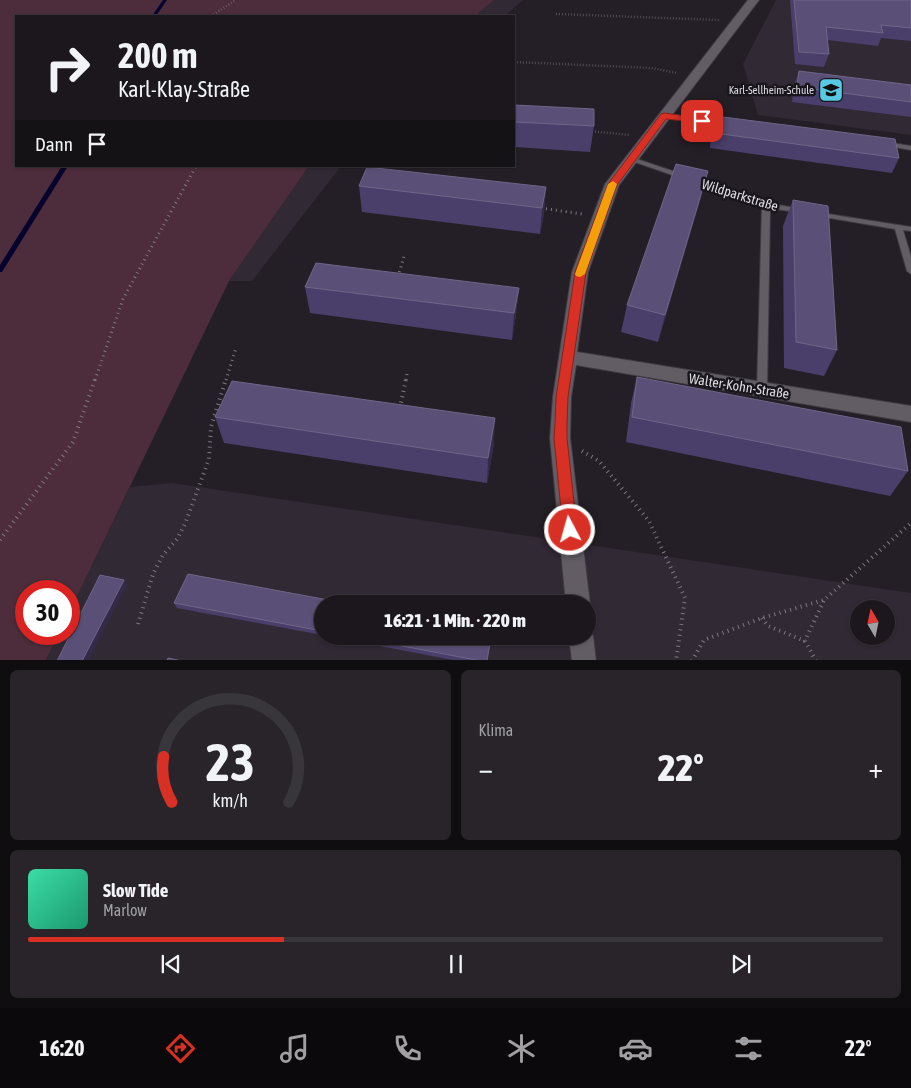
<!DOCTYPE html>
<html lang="de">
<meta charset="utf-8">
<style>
:root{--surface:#1b171c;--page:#282429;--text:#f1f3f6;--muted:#a09fa3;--line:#39363b;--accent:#d93025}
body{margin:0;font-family:"Asap Condensed",sans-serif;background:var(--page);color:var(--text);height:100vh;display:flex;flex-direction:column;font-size:19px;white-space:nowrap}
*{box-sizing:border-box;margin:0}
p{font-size:16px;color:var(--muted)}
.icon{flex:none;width:28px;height:28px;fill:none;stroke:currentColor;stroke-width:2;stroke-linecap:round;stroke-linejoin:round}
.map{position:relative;height:660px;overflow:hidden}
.details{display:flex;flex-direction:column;gap:10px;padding:10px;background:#0f0d0f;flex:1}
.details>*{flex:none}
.hud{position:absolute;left:15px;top:15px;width:500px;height:152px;border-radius:0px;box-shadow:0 1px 4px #0004,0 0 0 1px var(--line);background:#1b171c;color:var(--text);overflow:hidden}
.needle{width:32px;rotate:351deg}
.controls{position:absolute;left:850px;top:600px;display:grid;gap:10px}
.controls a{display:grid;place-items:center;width:45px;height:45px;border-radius:50%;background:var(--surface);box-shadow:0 1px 4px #0004,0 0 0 1px var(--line);font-size:25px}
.speed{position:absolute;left:15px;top:580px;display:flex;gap:10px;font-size:25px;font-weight:700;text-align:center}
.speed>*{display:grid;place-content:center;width:65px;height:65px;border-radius:50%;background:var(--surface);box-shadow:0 1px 4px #0004,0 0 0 1px var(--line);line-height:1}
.speed .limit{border:8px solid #d22;background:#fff;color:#111}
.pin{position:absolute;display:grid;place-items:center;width:42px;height:42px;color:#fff;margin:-21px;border-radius:10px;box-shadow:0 2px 8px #0006}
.me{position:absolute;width:55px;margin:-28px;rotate:354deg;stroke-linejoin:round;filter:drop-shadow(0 0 4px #0008)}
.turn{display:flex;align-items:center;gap:18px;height:105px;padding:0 20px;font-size:22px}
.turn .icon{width:65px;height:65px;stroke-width:2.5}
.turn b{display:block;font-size:35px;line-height:42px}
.then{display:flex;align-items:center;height:48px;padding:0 20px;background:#0003;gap:10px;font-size:19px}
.big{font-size:38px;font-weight:800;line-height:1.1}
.details .widget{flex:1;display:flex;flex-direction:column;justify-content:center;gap:8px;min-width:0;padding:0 18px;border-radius:8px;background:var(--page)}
.details .dial{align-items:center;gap:0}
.dial svg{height:130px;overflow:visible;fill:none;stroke:var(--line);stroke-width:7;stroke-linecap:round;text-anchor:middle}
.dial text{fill:var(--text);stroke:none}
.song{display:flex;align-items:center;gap:15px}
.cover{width:60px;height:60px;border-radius:8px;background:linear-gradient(135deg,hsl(160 70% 55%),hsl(160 70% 35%))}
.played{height:5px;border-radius:2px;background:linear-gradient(90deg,var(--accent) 30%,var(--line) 30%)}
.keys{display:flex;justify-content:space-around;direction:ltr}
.heat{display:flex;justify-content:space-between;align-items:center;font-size:28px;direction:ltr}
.details .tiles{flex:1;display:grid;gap:10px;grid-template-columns:1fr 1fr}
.widget:last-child{grid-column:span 2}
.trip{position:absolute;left:314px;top:595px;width:282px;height:50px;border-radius:25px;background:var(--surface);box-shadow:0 1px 4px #0004,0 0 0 1px var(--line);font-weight:800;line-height:50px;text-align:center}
.tabs{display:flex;height:80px;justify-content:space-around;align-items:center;background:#0b090b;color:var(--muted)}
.tabs .icon{width:35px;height:35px}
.tabs .active{color:var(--accent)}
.tabs b{font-size:22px;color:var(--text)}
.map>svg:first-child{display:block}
.built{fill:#312934;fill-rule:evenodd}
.green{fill:#4d2d3b}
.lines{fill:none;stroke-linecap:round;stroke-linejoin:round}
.stream{fill:#05032d;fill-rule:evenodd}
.service-casing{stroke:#3f3c41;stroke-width:2}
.minor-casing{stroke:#3f3c41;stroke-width:2}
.path-far2{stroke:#7d797e;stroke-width:2.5;stroke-dasharray:0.5 2.5;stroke-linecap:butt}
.path-far1{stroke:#7d797e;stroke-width:3;stroke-dasharray:1 4;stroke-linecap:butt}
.path{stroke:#7d797e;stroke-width:4;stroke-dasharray:1 4.5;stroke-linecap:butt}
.service{fill:#625d65;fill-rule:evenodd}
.minor{fill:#625d65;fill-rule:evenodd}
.wall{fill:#4a3f6b}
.shaded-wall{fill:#342b4a}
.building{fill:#5a5077;stroke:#6f6688}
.route{fill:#d93025;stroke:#8d1f18}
.slow{fill:#f59e0b}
.labels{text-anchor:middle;stroke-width:5;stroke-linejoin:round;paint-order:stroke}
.far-poi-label{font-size:11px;fill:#dfdce0;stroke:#1a161d;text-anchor:end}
.street-label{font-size:14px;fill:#dfdce0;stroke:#1a161d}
</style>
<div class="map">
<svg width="911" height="661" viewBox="0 0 911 661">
<rect width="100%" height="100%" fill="#241f26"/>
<g class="built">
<polygon points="494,0 523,0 505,16 475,16"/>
<polygon points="776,0 911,0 911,135 758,115 743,64"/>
<polygon points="309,166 341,166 252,281 229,281"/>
<path d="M172,483L911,593V660L46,661L59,634H69V613L130,487ZM322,604H588V636H322ZM859,609H886V636H859Z"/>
</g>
<polygon class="green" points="0,0 494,0 475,16 16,16 16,166 309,166 229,281 69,613 69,591 26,591 26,634 59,634 46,660 0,660"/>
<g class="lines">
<g class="stream">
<polygon points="163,0 167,0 156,16 152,16"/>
<polygon points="62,166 68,166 2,272 0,272 0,265"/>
</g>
<defs>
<g id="service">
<polygon points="664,114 723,122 726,124 723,126 662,117 662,115"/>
<polygon points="885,142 911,146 911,150 883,145 882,144"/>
<polygon points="631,157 767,203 801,209 805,211 801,213 770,208 767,390 765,393 759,393 757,390 762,206 629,160 627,159"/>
<polygon points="815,212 911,227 911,231 903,230 911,257 911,274 907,271 895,229 818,216 814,214"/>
</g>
<g id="minor">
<polygon points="748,0 759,0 619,185 588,272 577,352 911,406 911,422 576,365 571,397 570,438 590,604 588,609 588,604 566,604 550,438 553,397 572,272 605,184"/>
<polygon points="588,627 593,636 596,661 572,661 569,636 588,636"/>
</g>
</defs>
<use href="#service" class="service-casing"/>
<use href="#minor" class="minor-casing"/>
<g class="path-far2">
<polyline points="556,14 719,20"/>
<polyline points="211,16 236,0"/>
<polyline points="514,62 651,68 678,73"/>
<polyline points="589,131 630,135"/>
</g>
<g class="path-far1">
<polyline points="541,208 582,214"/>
<polyline points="398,277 405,253"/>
<polyline points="95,380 123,299 196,166"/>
<polyline points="226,380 236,348"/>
<polyline points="406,380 407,374"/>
</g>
<g class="path">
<polyline points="400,408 406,379"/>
<polyline points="582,451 599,461 649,521 685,598 676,661"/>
<polyline points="0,540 73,442 95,379"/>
<polyline points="762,618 768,626 805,641"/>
<polyline points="138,624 153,574 163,555 177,539 185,524 209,459 211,427 226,379"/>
<polyline points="692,661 704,640 762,618 824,600 911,523"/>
<polyline points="816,661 805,641 824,600"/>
</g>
<use href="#service" class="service"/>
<use href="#minor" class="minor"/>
</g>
<g class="wall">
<polygon points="790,0 911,0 911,41 881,38 878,46 827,40 829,54 824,67 795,64"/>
<polygon points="799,71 911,85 911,117 792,102 794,86"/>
<polygon points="514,105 594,126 590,152 514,147"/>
<polygon points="715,116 899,158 892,173 710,148 711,131"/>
<polygon points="359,186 546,187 544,213 540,234 362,212"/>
<polygon points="701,197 658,342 621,332 627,305"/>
<polygon points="793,200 837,350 824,376 784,368 783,226"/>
<polygon points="305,287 519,288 516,314 512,340 310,313"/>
<polygon points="637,377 908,471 890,496 626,442 631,403"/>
<polygon points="215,417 494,443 487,483 224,443"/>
<polygon points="174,603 322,604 322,635 177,608"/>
<polygon points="328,636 492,636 487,661 458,661"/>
</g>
<g class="shaded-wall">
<polygon points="708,171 701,197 658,342 665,315"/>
<polygon points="546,187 544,213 540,234 542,208"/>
<polygon points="519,288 516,314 512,340 514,313"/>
<polygon points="495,418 494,443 487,483 488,458"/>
<polygon points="124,580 127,585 88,661 82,661"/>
</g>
<g class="building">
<polygon points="794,0 911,0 911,28 881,25 883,33 826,27 829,54 799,52"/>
<polygon points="799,71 911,85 911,102 797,87"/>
<polygon points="514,105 594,109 594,126 514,122"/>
<polygon points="715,116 895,139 899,158 714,133"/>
<polygon points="676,164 708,171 665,315 627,305"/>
<polygon points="367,167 546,187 542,208 359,186"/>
<polygon points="793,200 828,206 837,350 796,342"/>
<polygon points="316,263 519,288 514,313 305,287"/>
<polygon points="637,377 901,427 908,471 632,417"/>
<polygon points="232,381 495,418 488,458 215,417"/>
<polygon points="188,574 350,604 322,604 322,631 174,603"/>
<polygon points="100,575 124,580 82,661 57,661"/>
<polygon points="350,636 491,636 487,661 481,661"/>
<polygon points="168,658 182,661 167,661"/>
</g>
<polygon class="route" points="664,113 702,118 706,121 702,123 666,119 617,185 586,272 568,397 567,424 567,438 577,530 575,535 570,536 565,535 563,530 554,438 555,424 556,397 575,272 608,184 661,114"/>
<polygon class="slow" points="613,181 617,184 585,274 580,277 576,276 575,274 608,184"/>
<defs>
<symbol id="school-square" viewBox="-11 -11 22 22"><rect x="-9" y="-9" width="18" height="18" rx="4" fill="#58c9e3" stroke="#1a161d"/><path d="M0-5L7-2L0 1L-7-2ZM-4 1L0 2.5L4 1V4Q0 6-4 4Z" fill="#111"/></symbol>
</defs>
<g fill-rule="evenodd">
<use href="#school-square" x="817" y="76" width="28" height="28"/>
</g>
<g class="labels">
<g class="far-poi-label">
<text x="814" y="94">Karl-Sellheim-Schule</text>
</g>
<g class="street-label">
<text transform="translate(740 195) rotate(17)" y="5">Wildparkstraße</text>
<text transform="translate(739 386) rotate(9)" y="5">Walter-Kohn-Straße</text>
</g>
</g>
</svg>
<div class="controls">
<a><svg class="needle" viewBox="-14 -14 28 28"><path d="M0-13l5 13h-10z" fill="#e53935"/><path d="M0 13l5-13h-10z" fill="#a09fa3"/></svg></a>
</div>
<div class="speed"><div class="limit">30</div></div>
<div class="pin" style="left:702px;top:121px;background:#d93025"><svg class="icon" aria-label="arrive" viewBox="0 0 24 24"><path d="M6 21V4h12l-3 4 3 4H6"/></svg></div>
<svg class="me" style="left:570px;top:530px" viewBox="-20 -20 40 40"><circle r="17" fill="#d93025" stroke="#fff" stroke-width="3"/><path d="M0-11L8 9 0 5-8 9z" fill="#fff"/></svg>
<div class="trip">16:21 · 1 Min. · 220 m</div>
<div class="hud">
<div class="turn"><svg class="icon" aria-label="right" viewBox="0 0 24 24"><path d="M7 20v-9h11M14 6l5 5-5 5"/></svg><div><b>200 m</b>Karl-Klay-Straße</div></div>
<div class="then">Dann<svg class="icon" aria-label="arrive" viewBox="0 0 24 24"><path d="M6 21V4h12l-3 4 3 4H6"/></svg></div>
</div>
</div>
<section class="details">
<div class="tiles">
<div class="widget dial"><svg viewBox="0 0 100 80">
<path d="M14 69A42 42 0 1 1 86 69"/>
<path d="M14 69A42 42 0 0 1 9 41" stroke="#d93025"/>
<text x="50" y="56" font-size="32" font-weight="700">23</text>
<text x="50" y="72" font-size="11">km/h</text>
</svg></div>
<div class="widget"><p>Klima</p>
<div class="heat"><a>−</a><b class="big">22°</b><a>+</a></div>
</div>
<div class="widget">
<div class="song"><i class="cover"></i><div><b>Slow Tide</b><p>Marlow</p></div></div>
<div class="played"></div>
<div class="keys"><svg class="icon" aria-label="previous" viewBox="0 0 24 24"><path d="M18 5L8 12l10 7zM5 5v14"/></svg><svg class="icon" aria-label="pause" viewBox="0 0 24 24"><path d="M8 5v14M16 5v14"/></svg><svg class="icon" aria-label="next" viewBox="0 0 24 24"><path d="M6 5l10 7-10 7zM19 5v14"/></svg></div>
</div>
</div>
</section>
<nav class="tabs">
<b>16:20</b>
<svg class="icon active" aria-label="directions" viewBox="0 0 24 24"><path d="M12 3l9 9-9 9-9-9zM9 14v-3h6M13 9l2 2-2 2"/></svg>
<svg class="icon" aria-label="music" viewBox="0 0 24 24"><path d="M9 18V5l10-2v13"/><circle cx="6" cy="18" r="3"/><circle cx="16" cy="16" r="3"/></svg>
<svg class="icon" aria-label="phone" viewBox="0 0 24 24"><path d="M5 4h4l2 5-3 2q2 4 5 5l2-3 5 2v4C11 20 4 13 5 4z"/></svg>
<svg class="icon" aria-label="climate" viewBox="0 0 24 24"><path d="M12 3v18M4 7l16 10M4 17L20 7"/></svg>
<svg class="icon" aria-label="car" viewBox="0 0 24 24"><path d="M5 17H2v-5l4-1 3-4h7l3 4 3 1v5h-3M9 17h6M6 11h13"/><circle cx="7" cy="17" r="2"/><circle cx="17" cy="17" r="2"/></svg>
<svg class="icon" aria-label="filters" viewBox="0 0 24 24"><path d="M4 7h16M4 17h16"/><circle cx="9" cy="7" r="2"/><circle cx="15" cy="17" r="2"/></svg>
<b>22°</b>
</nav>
